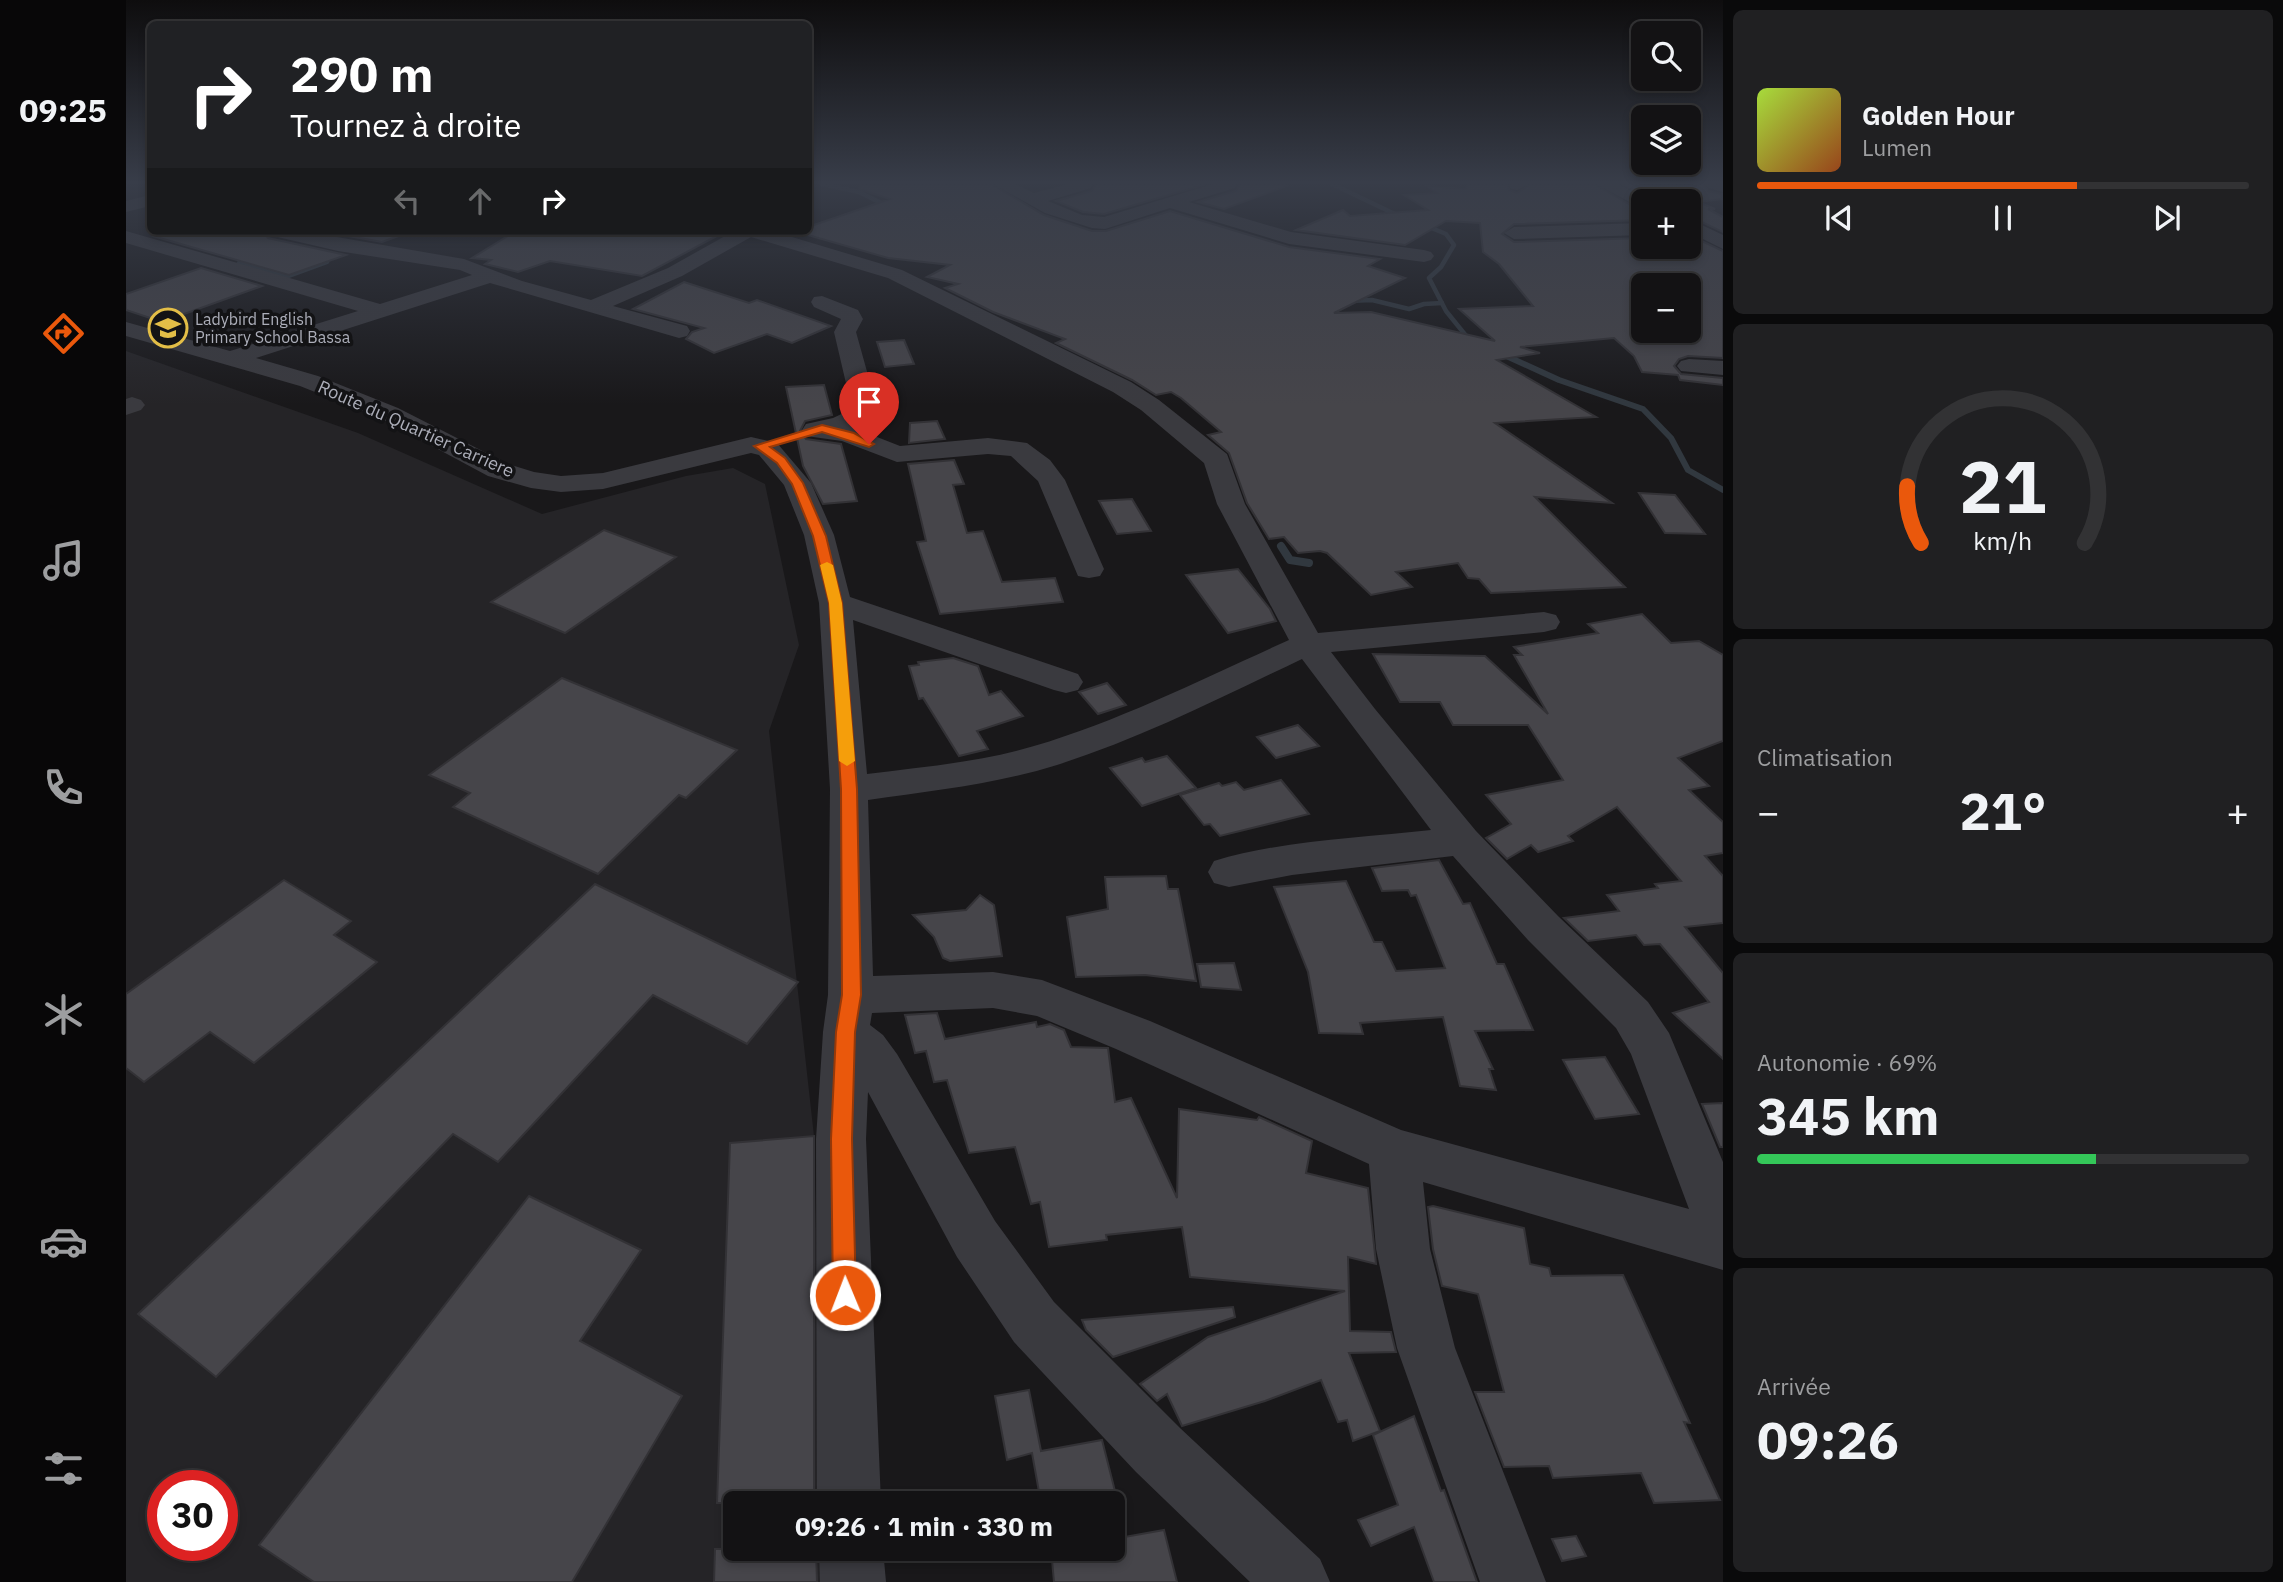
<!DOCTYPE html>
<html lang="fr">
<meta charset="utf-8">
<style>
:root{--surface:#131214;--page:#202022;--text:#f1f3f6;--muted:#9d9ea0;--line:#323234;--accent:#ea580c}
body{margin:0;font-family:"IBM Plex Sans",sans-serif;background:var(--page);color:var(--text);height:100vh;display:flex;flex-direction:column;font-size:26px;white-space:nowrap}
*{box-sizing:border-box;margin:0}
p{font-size:23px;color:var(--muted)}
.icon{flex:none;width:38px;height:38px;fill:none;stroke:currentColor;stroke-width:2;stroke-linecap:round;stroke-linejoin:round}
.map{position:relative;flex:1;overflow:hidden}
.details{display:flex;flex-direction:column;gap:10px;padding:10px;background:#0a0a0b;width:560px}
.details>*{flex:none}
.top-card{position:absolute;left:21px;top:21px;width:665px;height:214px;border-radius:10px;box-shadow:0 4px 10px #0003,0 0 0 2px var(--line);background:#202124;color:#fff;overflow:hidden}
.controls{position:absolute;left:1505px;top:21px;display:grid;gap:14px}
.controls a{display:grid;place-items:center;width:70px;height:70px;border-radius:10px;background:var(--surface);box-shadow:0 4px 10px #0003,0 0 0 2px var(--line);font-size:35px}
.speed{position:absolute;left:21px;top:1470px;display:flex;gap:14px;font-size:35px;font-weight:700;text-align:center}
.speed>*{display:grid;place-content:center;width:91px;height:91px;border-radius:50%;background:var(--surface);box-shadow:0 4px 10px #0003,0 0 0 2px var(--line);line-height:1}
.speed .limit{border:10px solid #d22;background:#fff;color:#111}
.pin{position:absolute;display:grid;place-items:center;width:60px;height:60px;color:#fff;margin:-72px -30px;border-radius:50% 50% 50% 0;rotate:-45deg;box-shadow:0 0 7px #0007}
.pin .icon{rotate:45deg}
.me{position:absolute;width:77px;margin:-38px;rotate:359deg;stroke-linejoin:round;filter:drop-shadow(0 0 5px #0008)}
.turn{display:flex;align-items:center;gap:24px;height:147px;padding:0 28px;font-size:32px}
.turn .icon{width:91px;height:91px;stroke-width:2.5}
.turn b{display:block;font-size:49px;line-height:60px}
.lanes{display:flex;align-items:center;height:66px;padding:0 28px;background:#0003;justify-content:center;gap:35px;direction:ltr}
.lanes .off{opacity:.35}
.big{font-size:52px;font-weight:700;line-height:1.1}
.details .tile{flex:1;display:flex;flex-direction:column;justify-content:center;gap:10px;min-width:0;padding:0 24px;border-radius:10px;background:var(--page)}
.details .dial{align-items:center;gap:0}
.dial svg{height:182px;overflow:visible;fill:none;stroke:var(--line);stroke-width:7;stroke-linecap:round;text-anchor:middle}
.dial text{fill:var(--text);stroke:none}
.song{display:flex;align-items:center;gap:21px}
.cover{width:84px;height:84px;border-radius:10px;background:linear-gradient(135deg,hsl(80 70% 55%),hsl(20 70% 35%))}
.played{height:7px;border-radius:4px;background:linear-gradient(90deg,var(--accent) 65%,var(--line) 65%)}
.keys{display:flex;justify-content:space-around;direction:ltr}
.heat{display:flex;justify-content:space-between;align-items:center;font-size:38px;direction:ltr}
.charge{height:10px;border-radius:5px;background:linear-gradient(90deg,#34c759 69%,var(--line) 0)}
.trip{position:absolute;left:597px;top:1491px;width:402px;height:70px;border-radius:10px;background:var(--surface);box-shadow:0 4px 10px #0003,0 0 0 2px var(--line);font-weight:700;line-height:70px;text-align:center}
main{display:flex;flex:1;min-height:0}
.dock{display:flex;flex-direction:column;width:126px;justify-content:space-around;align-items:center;background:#080708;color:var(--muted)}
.dock .icon{width:49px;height:49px}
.dock .on{color:var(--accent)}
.dock b{font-size:32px;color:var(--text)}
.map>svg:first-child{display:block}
.built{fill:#252427;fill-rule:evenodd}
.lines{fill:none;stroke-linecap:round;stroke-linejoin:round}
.stream-far2{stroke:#31383f;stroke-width:4.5}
.stream-far1{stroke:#31383f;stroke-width:6}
.stream{stroke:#31383f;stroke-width:8}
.building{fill:#46454a;stroke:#333236;stroke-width:2;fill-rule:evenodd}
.minor{fill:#3a3a3f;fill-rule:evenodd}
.route{fill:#ea580c;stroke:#983908;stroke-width:2}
.slow{fill:#f59e0b}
.labels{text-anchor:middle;stroke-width:7;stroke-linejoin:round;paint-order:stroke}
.far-poi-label{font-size:16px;fill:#acaeb9;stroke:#131315;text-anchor:start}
.street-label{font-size:18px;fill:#acaeb9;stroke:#131315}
</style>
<main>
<nav class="dock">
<b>09:25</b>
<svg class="icon on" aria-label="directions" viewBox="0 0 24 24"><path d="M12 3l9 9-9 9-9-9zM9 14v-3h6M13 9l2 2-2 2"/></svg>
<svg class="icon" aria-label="music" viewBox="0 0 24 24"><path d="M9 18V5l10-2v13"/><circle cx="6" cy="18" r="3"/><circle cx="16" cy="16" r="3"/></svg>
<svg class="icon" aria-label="phone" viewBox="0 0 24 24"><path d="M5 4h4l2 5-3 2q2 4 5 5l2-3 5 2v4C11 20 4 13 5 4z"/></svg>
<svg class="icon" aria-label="climate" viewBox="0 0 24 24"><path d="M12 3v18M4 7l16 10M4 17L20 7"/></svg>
<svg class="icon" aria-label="car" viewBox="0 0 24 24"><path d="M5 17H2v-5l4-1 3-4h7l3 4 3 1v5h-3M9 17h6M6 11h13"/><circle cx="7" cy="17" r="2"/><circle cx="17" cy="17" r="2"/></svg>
<svg class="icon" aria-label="filters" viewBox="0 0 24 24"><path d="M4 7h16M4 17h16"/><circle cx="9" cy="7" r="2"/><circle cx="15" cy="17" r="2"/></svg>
</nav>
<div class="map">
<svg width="1597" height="1582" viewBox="0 0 1597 1582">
<rect width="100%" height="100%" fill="#19181a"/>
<path class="built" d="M0,351L232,433L416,514L560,476L607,468L639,484L673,645L643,731L688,1136L696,1503H609V1549H697V1582H0ZM37,1486H96V1545H37Z"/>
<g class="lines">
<g class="stream-far2">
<polyline points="696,184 733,192 763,207"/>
<polyline points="1206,184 1273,216"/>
<polyline points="1296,224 1320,234 1328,245 1315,267 1303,278 1320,311 1341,337"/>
<polyline points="113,263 160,277 201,262"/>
<polyline points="1221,301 1246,300 1283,309 1298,304 1316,303"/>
</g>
<g class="stream-far1">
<polyline points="1339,336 1344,340"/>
<polyline points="1376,354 1433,380 1517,409 1545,438 1562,470 1597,490"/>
</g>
<polyline class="stream" points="1155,546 1164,560 1183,563"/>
</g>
<g class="building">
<path d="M734,184H865L918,215L966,231H980L1044,211L1163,247L1254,259L1242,266L1279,278L1208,313L1245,312L1369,341L1333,309L1407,306L1373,264L1357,252L1354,223L1320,221L1279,245L1170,230L1217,210L1224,216L1302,210L1278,195L1311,193L1301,186L1339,189L1343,184H1381L1383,190L1391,193L1405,184H1468L1510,208L1517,209V220L1388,224L1376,234L1388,242L1517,238V247H1563V235L1597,251V358L1562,356L1553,359L1548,366L1555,374L1597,378V385L1554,380L1552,375L1516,372L1508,356L1488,338L1394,347L1414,353L1371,360L1470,417L1369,423L1486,503L1409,497L1499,587L1365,593L1353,579L1342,578L1332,563L1270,572L1286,587L1245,595L1201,553L1194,551L1172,553L1158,537L1143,539L1121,503L1103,453L1082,435L1095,432L1055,398L1045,392L1030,395L1006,380L930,343L939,339L867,312L819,288L832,284L801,277L824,265L762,258L668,231H682V227L764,199L733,189ZM1517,285H1563V331H1517Z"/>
<polygon points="970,184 1080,184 978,214 957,212 930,201 966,191"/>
<polygon points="1114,184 1160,184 1161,186 1098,209 1072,202 1110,191"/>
<polygon points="1497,184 1578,184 1582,191 1596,194 1596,199 1572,202 1589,209 1582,209 1597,217 1597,232 1563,216 1563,201 1527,201"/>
<polygon points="28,231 137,231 142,238 220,255 163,275 27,236"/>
<polygon points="204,231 278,231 278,234 256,242 200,232"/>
<polygon points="390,231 600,231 516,276 424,261 392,272 359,264 365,260 346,258"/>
<polygon points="75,268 136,286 36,322 0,310 0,294"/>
<polygon points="558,282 623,303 631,300 705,326 666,343 641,334 588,353 560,339 566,332 578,328 507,309"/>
<polygon points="778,340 788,364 759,367 751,342"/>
<polygon points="698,385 706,415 679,421 674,431 680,439 715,444 731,501 697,504 677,466 660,387"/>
<polygon points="811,421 819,439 783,443 784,423"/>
<polygon points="828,460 838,484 827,485 841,533 857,531 876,582 929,578 937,602 814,614 791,542 800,541 782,464"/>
<polygon points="1513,493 1549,495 1579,534 1539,533"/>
<polygon points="1006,499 1025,531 991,534 973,501"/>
<polygon points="478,530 550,557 439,633 365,602"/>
<polygon points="1112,569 1144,609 1150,621 1102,633 1060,575"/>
<polygon points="1516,614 1545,643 1573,641 1597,655 1597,741 1552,758 1583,786 1563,790 1597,822 1597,853 1579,856 1597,876 1597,923 1559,927 1597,973 1597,1059 1547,1013 1583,1002 1534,944 1518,945 1510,935 1462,941 1438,918 1493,911 1481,895 1532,888 1529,884 1555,881 1491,807 1442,836 1447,841 1412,852 1405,845 1381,859 1360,838 1385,824 1360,795 1437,780 1402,725 1327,725 1314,702 1274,702 1247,654 1359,656 1422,714 1388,655 1396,655 1388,647 1472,633 1462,624"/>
<polygon points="827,658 852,666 863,695 875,691 897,716 851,731 862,749 833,756 797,698 793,699 783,666 793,665 792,662"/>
<polygon points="436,678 611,750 560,798 553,795 472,874 327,807 344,793 303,775"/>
<polygon points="981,683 1000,705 972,714 953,692"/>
<polygon points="1172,725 1193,746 1150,758 1131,737"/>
<polygon points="1041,756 1070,788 1016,806 984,768 1016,758 1019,762"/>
<polygon points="1155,780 1183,814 1094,836 1084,824 1078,825 1054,795 1093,783 1096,786 1110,782 1118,790"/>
<polygon points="1313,860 1337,904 1344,903 1371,964 1378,964 1407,1030 1349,1031 1367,1069 1363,1069 1370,1090 1334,1086 1317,1017 1234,1023 1237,1034 1193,1033 1182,972 1148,887 1220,881 1248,942 1256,942 1270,971 1319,968 1290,895 1285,896 1282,890 1256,891 1246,868"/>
<polygon points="1040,876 1042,889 1052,889 1070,981 1019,975 950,977 941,917 982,909 979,877"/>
<polygon points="158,880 225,921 208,935 251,962 128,1063 84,1032 18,1082 0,1068 0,994"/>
<polygon points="469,884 672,982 621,1044 527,995 372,1162 327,1134 90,1377 12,1314"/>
<polygon points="854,895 868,905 876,956 824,961 817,958 808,937 787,915 840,910"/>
<polygon points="1108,963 1115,990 1075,987 1071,964"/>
<polygon points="811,1013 819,1039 910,1022 911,1027 924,1024 938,1030 945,1047 982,1048 989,1102 1005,1098 1051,1198 1053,1109 1131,1120 1133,1117 1186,1141 1180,1173 1242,1188 1250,1264 1222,1257 1224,1331 1265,1332 1270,1352 1223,1353 1254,1431 1227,1441 1221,1420 1212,1422 1195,1380 1139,1401 1056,1426 1041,1394 1031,1401 1014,1384 1082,1337 1219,1291 1064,1277 1056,1227 980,1235 981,1240 923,1247 914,1202 905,1204 889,1147 843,1153 821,1080 808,1082 800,1051 789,1053 779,1015"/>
<polygon points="1479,1057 1513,1114 1469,1119 1437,1060"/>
<polygon points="1597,1103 1597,1147 1594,1147 1576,1104"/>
<polygon points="688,1136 688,1503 591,1503 604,1143"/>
<polygon points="403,1196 515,1250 454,1341 556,1396 446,1582 188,1582 133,1545"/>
<polygon points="1307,1206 1398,1228 1404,1264 1423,1268 1425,1276 1497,1275 1564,1423 1558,1422 1594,1500 1528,1503 1515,1473 1427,1478 1423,1466 1378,1467 1349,1392 1378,1392 1352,1294 1316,1286 1307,1249 1302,1207"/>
<polygon points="1107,1307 1109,1317 987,1357 960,1330 956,1320"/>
<polygon points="903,1390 915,1451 976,1440 992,1503 915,1503 906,1453 881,1460 869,1396"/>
<polygon points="1288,1416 1315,1491 1318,1490 1351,1582 1308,1582 1288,1527 1245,1546 1232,1520 1272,1505 1247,1435"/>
<polygon points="1038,1530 1051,1582 928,1582 925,1549 987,1549 987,1539"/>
<polygon points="1450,1536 1460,1556 1436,1561 1426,1539"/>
<polygon points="589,1549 690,1549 691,1582 588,1582"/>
</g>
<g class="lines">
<g class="minor">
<polygon points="867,184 889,184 908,193 942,184 967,184 965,188 922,201 956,215 978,217 1087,184 1111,184 1109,188 1063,202 1165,232 1298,250 1305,252 1308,256 1305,260 1298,262 1163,244 1044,208 979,229 966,228 919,213"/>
<polygon points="1383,184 1403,184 1391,190 1385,189"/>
<polygon points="1470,184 1492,184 1525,201 1517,201 1517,207 1511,206"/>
<polygon points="1580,184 1597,184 1597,192 1583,188"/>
<polygon points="24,195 24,206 0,212 0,201"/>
<polygon points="1563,219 1597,235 1597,249 1563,232"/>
<polygon points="1517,223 1517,235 1388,239 1378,233 1388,227"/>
<path d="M0,231L254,304L346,275L334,270L212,251L143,235L140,231H176L338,259L396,281L465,300L542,268L608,231H646L776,270L1005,382L1033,400L1101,454L1119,504L1192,633L1418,612L1430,615L1434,622L1430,629L1418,632L1205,652L1249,709L1350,831L1432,916L1522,1002L1543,1033L1597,1162V1270L1297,1182L1304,1249L1329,1348L1420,1582H1354L1271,1348L1250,1249L1243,1164L990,1049L911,1016L867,1008L746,1013L744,1025L757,1035L771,1054L869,1221L928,1302L1054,1428L1194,1559L1204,1582H1124L1010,1472L888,1342L831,1257L742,1092L740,1139L755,1503H691L690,1139L697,1032L702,995L704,789L693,603L678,535L658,485L633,455L625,453L477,489L435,492L405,488L362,476L254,418L174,386L0,336V322L104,351L232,311L0,243ZM625,237L762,278L987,392L1015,410L1078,463L1091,504L1163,640C1080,677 996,720 908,746C854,762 797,767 741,774L727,620L928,690L940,693L952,690L957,682L952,674L724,597L708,535L685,483L651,443L625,437L477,473L435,476L408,472L382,464L272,408L192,376L130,358L364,283L553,338L561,336L564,331L561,326L487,306L556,276ZM1176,659L1305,830C1234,838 1158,840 1088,861L1082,872L1088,883L1103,887L1166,875L1327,856L1402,940L1490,1028L1505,1054L1563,1209L1275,1130L1024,1021L916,980L867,972L747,976L742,800C806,791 870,784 931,765C1016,738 1096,697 1176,659Z"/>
<polygon points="696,296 732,310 737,319 730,332 752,411 743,421 728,428 774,446 862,438 901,443 924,460 939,480 978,569 974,576 963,578 952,576 912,481 885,456 862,454 771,462 716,441 680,436 676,430 680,424 707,418 726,409 708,332 715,319 688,307 685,302 688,297"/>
<polygon points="1563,359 1597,361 1597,375 1555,371 1551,366 1555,361"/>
<polygon points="6,397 15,400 19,405 15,410 0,415 0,399"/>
<polygon points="693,1549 757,1549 760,1582 694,1582"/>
</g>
</g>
<linearGradient id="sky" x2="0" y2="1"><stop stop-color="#0e0d0e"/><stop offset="0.45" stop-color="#383d49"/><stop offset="1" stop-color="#383d49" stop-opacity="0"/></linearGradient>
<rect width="1597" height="405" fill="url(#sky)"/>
<polygon class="route" points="696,425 728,433 748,444 743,447 696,432 644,447 659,458 677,483 700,536 716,603 731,789 735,995 729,1032 726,1139 730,1295 727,1303 719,1306 711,1303 707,1295 705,1139 710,1032 716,995 715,789 703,603 687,536 666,484 651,463 628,446"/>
<polygon class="slow" points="701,562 707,565 716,603 729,761 721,766 713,761 703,603 694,565"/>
<defs>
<symbol id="school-ring" viewBox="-11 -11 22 22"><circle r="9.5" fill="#131315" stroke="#e3be47" stroke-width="1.5"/><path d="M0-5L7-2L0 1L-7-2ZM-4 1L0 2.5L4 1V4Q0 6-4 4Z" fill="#e3be47"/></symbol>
</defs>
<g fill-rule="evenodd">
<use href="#school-ring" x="20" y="306" width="44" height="44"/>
</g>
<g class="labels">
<g class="far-poi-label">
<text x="69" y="325">Ladybird English<tspan x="69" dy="18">Primary School Bassa</tspan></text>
</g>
<g class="street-label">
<text transform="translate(290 429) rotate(24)" y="6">Route du Quartier Carriere</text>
</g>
</g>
</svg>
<div class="controls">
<a><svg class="icon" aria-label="search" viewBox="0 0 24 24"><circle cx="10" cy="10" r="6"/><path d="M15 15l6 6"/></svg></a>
<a><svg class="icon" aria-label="layers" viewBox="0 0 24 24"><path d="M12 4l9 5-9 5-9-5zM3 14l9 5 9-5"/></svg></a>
<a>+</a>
<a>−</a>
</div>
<div class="speed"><div class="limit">30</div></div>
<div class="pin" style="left:743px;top:444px;background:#d93025"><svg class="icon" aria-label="arrive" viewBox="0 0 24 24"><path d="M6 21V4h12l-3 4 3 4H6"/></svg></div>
<svg class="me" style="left:719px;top:1295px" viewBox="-20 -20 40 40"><circle r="17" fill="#ea580c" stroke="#fff" stroke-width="3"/><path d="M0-11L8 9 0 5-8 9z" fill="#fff"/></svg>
<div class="trip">09:26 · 1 min · 330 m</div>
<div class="top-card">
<div class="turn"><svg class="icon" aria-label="right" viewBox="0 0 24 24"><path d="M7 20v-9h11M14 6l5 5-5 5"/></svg><div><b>290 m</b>Tournez à droite</div></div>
<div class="lanes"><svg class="icon off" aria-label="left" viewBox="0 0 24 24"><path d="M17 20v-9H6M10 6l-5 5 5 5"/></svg><svg class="icon off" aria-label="ahead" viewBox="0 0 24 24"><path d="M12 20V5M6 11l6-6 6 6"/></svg><svg class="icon" aria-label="right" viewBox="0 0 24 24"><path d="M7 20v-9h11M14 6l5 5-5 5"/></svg></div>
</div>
</div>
<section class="details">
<div class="tile">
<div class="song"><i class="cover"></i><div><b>Golden Hour</b><p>Lumen</p></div></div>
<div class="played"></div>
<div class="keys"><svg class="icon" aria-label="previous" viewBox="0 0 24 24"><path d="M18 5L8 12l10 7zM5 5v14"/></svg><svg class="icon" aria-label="pause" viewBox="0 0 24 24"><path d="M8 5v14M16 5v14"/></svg><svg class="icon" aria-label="next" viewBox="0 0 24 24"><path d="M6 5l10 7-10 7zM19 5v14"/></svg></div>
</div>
<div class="tile dial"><svg viewBox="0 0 100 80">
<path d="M14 69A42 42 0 1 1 86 69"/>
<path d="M14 69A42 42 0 0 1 8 44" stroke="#ea580c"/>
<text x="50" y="56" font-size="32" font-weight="700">21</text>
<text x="50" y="72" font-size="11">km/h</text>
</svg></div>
<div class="tile"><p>Climatisation</p>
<div class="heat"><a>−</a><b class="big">21°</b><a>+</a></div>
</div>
<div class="tile"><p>Autonomie · 69%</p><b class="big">345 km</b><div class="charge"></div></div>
<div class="tile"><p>Arrivée</p><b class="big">09:26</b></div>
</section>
</main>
